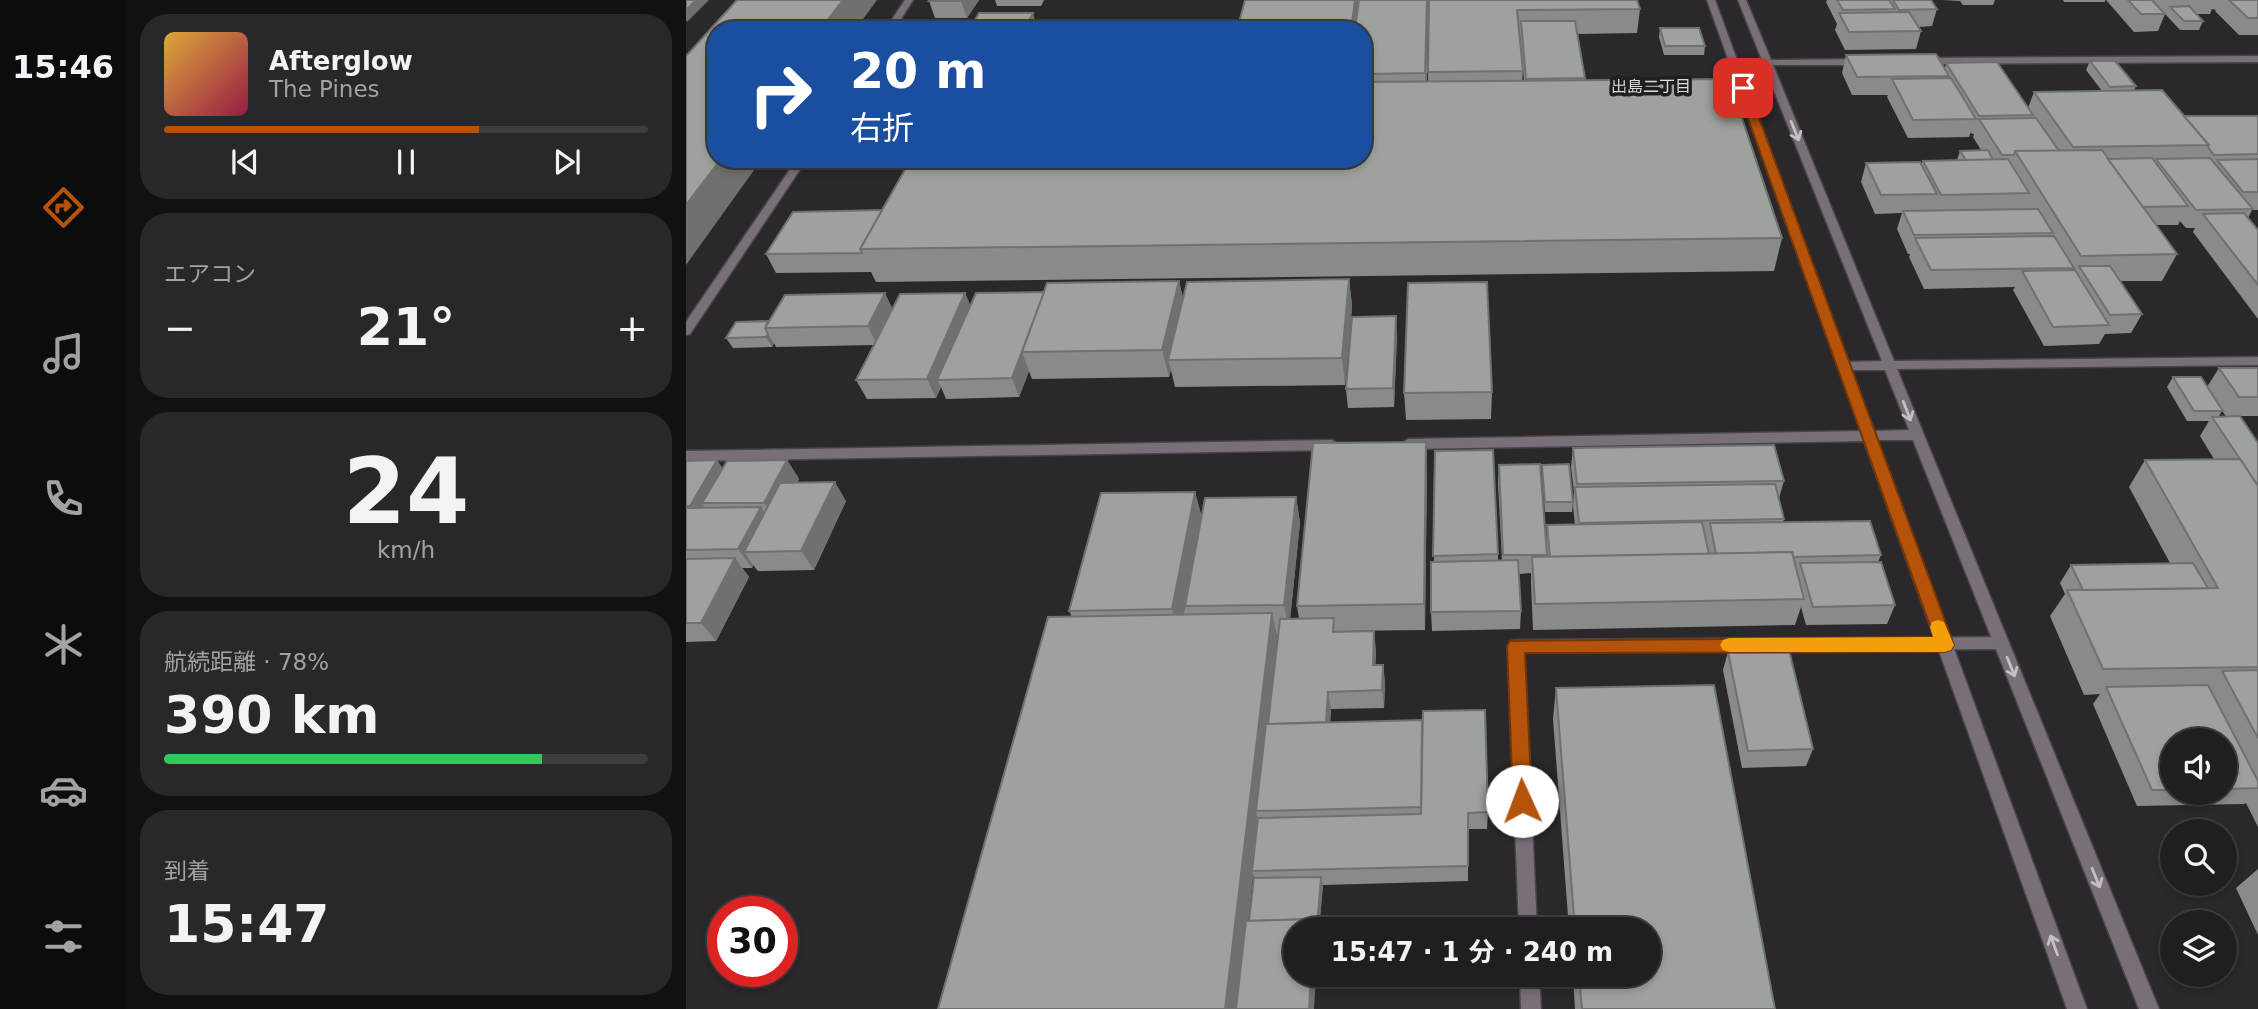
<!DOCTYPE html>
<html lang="ja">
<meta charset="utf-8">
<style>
:root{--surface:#201e20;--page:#282729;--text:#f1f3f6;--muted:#a2a2a5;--line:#3d3c3e;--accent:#b45309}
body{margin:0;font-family:"DejaVu Sans","Noto Sans JP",sans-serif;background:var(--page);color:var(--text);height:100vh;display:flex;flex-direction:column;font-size:26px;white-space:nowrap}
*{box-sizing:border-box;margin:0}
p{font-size:23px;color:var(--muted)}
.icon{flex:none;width:38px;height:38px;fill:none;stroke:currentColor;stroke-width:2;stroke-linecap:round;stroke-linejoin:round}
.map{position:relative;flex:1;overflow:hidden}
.details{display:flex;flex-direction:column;gap:14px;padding:14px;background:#121012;width:560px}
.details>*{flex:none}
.hud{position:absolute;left:21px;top:21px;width:665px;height:147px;border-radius:28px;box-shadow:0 4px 10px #0003,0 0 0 2px var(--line);background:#1a4fa0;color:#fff;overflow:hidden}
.buttons{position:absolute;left:1474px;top:728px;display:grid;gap:14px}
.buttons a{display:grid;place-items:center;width:77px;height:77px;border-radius:50%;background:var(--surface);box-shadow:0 4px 10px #0003,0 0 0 2px var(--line);font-size:35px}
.speed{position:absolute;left:21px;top:896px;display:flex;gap:14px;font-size:35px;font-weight:700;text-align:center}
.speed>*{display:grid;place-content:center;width:91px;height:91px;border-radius:50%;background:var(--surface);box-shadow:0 4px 10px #0003,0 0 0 2px var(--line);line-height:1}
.speed .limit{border:10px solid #d22;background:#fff;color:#111}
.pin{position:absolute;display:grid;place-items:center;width:60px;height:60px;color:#fff;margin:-30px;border-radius:14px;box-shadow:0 4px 10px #0006}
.me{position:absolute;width:77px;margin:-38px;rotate:358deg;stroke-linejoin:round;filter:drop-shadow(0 0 5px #0008)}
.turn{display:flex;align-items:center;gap:24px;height:147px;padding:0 28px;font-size:32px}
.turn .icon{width:91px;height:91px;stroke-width:2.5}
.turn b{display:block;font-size:49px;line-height:60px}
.big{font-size:52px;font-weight:700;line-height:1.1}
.details .card{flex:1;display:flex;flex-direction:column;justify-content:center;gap:10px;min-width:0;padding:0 24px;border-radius:28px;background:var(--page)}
.details .dial{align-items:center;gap:0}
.dial b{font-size:91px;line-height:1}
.song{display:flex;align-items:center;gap:21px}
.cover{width:84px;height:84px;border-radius:10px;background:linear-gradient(135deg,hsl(40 70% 55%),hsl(340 70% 35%))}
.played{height:7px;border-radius:4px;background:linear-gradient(90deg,var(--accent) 65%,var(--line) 65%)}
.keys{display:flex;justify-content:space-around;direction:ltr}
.heat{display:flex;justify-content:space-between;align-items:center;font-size:38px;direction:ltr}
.charge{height:10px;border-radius:5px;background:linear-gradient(90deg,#34c759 78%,var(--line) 0)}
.trip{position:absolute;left:597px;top:917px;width:378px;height:70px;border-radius:35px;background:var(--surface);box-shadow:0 4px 10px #0003,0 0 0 2px var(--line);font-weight:700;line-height:70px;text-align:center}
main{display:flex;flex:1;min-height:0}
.dock{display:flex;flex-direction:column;width:126px;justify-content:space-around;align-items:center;background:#0d0c0d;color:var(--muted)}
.dock .icon{width:49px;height:49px}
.dock .active{color:var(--accent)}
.dock b{font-size:32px;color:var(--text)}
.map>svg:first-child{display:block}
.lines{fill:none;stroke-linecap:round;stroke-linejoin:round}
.minor-casing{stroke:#474547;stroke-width:3}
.tertiary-casing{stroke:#474547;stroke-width:3}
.minor{fill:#786f78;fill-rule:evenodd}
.tertiary{fill:#786f78;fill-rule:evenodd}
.wall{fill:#888b89;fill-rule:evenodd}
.shaded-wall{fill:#6f716f}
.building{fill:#9ea29f;stroke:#6f716f;stroke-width:2}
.oneway{stroke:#c4c0c4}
.route{fill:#b45309;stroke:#753606;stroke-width:2}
.slow{fill:#f59e0b}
.labels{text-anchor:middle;stroke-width:7;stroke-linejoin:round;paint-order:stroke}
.far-neighbourhood-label{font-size:16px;fill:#dddbdd;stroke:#211e21}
</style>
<main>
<nav class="dock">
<b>15:46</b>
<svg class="icon active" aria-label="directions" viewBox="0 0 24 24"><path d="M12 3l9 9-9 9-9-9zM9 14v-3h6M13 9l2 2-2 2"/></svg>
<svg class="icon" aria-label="music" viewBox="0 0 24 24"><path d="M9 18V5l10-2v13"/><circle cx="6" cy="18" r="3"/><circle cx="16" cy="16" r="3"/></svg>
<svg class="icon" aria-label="phone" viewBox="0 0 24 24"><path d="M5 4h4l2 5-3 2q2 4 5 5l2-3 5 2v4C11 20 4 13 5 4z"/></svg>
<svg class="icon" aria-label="climate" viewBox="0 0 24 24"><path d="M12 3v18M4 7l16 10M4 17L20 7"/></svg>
<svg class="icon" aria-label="car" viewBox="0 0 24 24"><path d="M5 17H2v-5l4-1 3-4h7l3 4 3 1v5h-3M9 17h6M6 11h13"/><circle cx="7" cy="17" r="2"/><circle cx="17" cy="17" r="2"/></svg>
<svg class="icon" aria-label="filters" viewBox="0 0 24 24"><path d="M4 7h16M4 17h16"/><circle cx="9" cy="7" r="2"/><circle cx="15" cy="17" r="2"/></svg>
</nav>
<section class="details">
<div class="card">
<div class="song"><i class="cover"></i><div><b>Afterglow</b><p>The Pines</p></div></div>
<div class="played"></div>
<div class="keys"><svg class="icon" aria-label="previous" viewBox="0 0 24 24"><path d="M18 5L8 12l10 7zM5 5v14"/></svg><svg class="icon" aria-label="pause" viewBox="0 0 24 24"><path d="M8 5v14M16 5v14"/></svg><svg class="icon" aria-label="next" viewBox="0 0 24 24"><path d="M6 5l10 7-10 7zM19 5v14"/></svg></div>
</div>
<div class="card"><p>エアコン</p>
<div class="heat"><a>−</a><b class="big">21°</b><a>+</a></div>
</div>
<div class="card dial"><b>24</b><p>km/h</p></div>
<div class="card"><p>航続距離 · 78%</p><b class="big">390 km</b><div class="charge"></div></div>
<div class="card"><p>到着</p><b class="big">15:47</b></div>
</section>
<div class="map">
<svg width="1572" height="1009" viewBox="0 0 1572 1009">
<rect width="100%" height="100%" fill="#2a282a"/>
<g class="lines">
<defs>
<g id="minor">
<polygon points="1315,637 1320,638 1323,643 1320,648 1315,649 838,652 851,929 833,929 822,646 825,641 830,640"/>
<polygon points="834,975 853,975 855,1009 835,1009"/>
</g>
<g id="tertiary">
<polygon points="219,0 227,0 208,30 199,30"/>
<path d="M1021,0H1029L1051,60H1076L1052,0H1060L1085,60L1176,59L1181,62L1176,65H1087L1208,361L1572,357V365L1211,369L1473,1009H1453L1227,440H1191L1401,1009H1381L1178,441L722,449L715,444L722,439L1175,431ZM1053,66H1078L1196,361L1162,362ZM1165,370H1199L1223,430L1188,431Z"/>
<polygon points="1572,56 1572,62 1238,64 1233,61 1238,58"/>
<polygon points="111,159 121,159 4,334 0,335 0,322"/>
<polygon points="646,440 653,445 646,450 0,461 0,451"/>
</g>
</defs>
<use href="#minor" class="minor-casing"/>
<use href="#tertiary" class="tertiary-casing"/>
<use href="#minor" class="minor"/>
<use href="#tertiary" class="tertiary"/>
</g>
<g class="wall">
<polygon points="293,0 281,18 249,18 243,1"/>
<polygon points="309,0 358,0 355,6 311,6"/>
<path d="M559,0H742L741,82H742L743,0L954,9L951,33L892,34L899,80L1096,238L1088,271L190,282L185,272L90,273L80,254L196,210L677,159V30ZM833,34H834L838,81H836L837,71Z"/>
<polygon points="1141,0 1245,0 1251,9 1246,26 1233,27 1235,31 1230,49 1159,50 1149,30 1151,24 1140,2"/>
<polygon points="1256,0 1309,0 1307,5 1277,5 1274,1"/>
<polygon points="1377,0 1419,0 1419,2 1378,2"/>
<polygon points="1420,0 1572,0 1572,35 1553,35 1529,11 1530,10 1526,9 1524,14 1510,14 1517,21 1513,30 1494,30 1467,1 1479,14 1472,31 1448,32"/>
<polygon points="974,28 1019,46 1018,55 978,55 973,37"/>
<polygon points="1160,55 1259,68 1260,63 1342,108 1348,92 1416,91 1400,70 1404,61 1450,86 1448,90 1498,116 1572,116 1572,210 1566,210 1562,218 1572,230 1572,319 1507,232 1509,228 1500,228 1494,221 1492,225 1470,225 1491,254 1476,281 1434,281 1456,314 1445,333 1419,334 1413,344 1358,346 1327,290 1329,287 1238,289 1223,257 1224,254 1222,254 1211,229 1216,213 1189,214 1175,182 1180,163 1235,165 1237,161 1271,160 1274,151 1295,150 1287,137 1288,134 1286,134 1285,132 1283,137 1222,138 1201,97 1202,95 1166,95 1156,73"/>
<polygon points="663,279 666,306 659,385 489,387 485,370 483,377 346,379 343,371 333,397 260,399 255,387 250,398 181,399 170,380 188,345 90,347 88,343 86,347 47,348 40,338 82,321 207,308 279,293 284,305 358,292 493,281 497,298"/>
<polygon points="711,335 708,407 662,408 660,389"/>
<path d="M1533,368H1572V416H1540L1536,411L1533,416L1572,443V827L1560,803L1558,804L1451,806L1407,704L1414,694L1398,695L1364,616L1379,594L1374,583L1385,565L1484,563L1443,487L1459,460L1528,459L1514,436L1523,421H1501L1481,387L1487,377L1521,387ZM1486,740H1538V793H1486Z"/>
<polygon points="806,392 805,419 720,420 718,393"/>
<path d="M740,442L741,469L739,630L650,631L690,649L689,665H697L699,683L698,708L645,709L644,722L802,812L801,829H782V881L637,885L633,929H609L252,1009L386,617L383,611L509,492L516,518L610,497L614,523L604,619L613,618L611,606ZM567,875L568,878L563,921H562Z"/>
<polygon points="887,448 1098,481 1093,498 1098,519 1097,522 1195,555 1192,562 1209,605 1201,624 1120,625 1115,607 1109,625 847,630 845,583 845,573 833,574 835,611 834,629 746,631 745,612 748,562 749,451 812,554 812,561 816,561 812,484 813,465 860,541 861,525 889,525 887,506 888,492 885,467"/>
<polygon points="101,460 113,479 111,483 160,501 128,570 72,571 67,565 66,568 56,568 63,577 30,641 0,642 0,461 37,469"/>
<polygon points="856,465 887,502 886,512 859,512 856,474"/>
<polygon points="1042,652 1127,749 1120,766 1056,768 1037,670"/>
<polygon points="870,688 1089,1009 889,1009 887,975 962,975 962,929 883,929 867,719"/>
<polygon points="1572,869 1572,935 1550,888"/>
</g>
<g class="shaded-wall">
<polygon points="10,0 23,0 1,22 0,20 0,10"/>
<polygon points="157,0 191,0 169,30 134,30"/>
<polygon points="276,0 293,0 281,18 275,1"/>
<polygon points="669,0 674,0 671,30 665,30"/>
<polygon points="741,0 742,0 740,98 739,73"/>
<polygon points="347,13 352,30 338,30"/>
<polygon points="35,159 76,159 0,265 0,205"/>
<polygon points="663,279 666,306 659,385 656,358"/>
<polygon points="493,281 499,308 482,360 485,370 483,377 476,350"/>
<polygon points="199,293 208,312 191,345 182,326"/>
<polygon points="279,293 287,312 251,380 255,387 250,398 241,379"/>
<polygon points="710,316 711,335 708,407 707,388"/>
<polygon points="82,334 88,343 86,347 80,337"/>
<polygon points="336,352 343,371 333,397 326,378"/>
<polygon points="740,442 741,469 739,630 738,604"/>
<polygon points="31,460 44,479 16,503 24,514 18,525 4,506"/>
<polygon points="101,460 113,479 91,521 78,503"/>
<polygon points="149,482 160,501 128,570 115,551"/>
<polygon points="509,492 516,518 494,635 486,609"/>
<polygon points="610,497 614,523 603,630 598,605"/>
<polygon points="75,507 88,525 58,552 67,565 66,568 52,549"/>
<polygon points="49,558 63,577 30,641 15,623"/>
<polygon points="586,613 593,645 570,811 573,823 566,871 567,875 552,1009 539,1009"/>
<polygon points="688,631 690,649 689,683 687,665"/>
<polygon points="697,665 699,683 698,708 696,690"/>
<polygon points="642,692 645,709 643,747 640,730"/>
<polygon points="635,877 637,885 633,929 629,929"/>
<polygon points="625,975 630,975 628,1009 623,1009"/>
</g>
<g class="building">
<polygon points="0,0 10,0 0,10"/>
<polygon points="51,0 157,0 134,30 30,30 30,159 35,159 0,205 0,56"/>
<polygon points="244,0 276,0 275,1 243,1"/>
<polygon points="559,0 669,0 665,30 551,30"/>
<polygon points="673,0 741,0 739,73 677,74 677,30 669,30"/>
<polygon points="743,0 951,0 954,9 831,10 837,71 742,72"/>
<polygon points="1151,0 1203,0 1209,9 1157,10"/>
<polygon points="1207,0 1245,0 1251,9 1213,10"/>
<polygon points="1442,0 1466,0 1479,14 1455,14"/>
<polygon points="1543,0 1572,0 1572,18 1562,18"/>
<polygon points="1503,6 1517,21 1498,21 1484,7"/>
<polygon points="1223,12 1235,31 1163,32 1153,13"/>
<polygon points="293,13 347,13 338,30 283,30"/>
<polygon points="835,21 889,21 899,78 840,79"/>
<polygon points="974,28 1013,28 1019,46 979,46"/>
<polygon points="1250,54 1263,76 1171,77 1160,55"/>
<polygon points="1404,61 1429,61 1450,86 1424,87"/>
<polygon points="1311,62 1347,115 1293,116 1260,63"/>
<polygon points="1265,78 1290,119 1227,120 1206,79"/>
<polygon points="1043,79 1096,238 174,249 225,159 677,159 677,82"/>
<polygon points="1476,90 1523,145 1387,147 1348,92"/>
<polygon points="1498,116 1572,116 1572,154 1528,155 1522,147 1523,145"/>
<polygon points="1350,118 1373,151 1329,151 1328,155 1316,155 1293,119"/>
<polygon points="1302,150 1307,160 1280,160 1274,151"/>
<polygon points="1416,150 1491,254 1395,256 1329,151"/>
<polygon points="1466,158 1502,206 1457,207 1422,159"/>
<polygon points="1524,158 1567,209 1510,210 1470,159"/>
<polygon points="1322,159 1343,193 1255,195 1237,161"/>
<polygon points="1572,159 1572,192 1557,192 1531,160"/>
<polygon points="1234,162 1251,194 1195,195 1180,163"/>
<polygon points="1352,209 1367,233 1228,235 1217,211"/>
<polygon points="196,210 174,249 176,253 80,254 107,212"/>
<polygon points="1558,213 1572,230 1572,285 1517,214"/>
<polygon points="1368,236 1388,268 1245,270 1229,238"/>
<polygon points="1393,266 1424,266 1456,314 1424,315"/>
<polygon points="1389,270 1423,325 1367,327 1336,271"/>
<polygon points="663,279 656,358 482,360 501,282"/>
<polygon points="493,281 476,350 336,352 361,283"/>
<polygon points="801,282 806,392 718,393 722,283"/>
<polygon points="358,292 326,378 251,380 290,293"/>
<polygon points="199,293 182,326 79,328 99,295"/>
<polygon points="279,293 241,379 170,380 214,294"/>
<polygon points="710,316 707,388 660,389 666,317"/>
<polygon points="82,321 79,328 82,334 80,337 40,338 50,322"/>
<polygon points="1533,368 1572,368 1572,397 1553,397"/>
<polygon points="1487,377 1515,377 1537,411 1508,411"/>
<polygon points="1554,416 1572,443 1572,486 1526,417"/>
<polygon points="740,442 738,604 611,606 627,443"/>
<polygon points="1088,445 1098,481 891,484 887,448"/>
<polygon points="807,450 812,554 747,556 749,451"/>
<polygon points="1554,459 1572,486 1572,667 1417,669 1381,590 1532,588 1459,460"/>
<polygon points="31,460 4,506 0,506 0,461"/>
<polygon points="101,460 78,503 16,503 41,461"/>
<polygon points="854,464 861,555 817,555 813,465"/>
<polygon points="883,464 887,502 859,502 856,465"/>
<polygon points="149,482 115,551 58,552 94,483"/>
<polygon points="1089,484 1098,519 893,523 889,487"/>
<polygon points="509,492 486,609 383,611 415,493"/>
<polygon points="610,497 598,605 499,606 519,498"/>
<polygon points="75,507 52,549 0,550 0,508"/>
<polygon points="1184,521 1195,555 1107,557 1106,552 1030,554 1024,523"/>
<polygon points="1016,522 1023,554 864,557 861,525"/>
<polygon points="1106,552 1118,599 849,604 846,557"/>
<polygon points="49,558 15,623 0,623 0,559"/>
<polygon points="832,560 835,611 745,612 745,562"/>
<polygon points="1195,562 1209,605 1127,607 1114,563"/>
<polygon points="1507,563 1522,588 1397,590 1385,565"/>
<polygon points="586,613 539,1009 252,1009 362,617"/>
<polygon points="648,618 647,632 688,631 687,665 697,665 696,690 642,692 640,722 582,724 594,619"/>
<polygon points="1103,650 1127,749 1062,751 1042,652"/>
<polygon points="1572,670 1572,738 1536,671"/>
<polygon points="1028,685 1089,1009 896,1009 893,975 962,975 962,929 889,929 870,688"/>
<polygon points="1522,685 1572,781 1572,788 1538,789 1538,740 1486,740 1486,790 1466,790 1420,687"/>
<polygon points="799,710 802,812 782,813 782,866 566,871 572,818 735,814 737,711"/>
<polygon points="736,720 735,807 570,811 580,724"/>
<polygon points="635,877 631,927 629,919 563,921 568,878"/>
<polygon points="629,919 629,929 609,929 609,975 625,975 623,1009 550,1009 560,921"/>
</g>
<defs><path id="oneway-shaft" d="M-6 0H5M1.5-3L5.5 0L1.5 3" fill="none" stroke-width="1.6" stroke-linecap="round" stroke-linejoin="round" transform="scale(1.75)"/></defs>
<g class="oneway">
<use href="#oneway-shaft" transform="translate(1109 131) rotate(68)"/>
<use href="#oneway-shaft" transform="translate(1221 411) rotate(69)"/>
<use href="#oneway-shaft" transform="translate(1325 667) rotate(68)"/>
<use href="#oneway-shaft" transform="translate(1410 878) rotate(68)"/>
<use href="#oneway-shaft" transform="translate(1368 945) rotate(-110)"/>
</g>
<polygon class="route" points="1057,85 1062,88 1268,645 1265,650 1259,652 839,653 846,801 843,807 836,810 830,807 827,801 821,646 824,641 1248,637 1051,88"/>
<polygon class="slow" points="1252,620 1258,622 1268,645 1265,650 1259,652 1043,652 1037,650 1034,645 1037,640 1043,638 1247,637 1244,627 1246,622"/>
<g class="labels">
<g class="far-neighbourhood-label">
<text x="965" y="92">出島二丁目</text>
</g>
</g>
</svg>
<div class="buttons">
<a><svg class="icon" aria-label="sound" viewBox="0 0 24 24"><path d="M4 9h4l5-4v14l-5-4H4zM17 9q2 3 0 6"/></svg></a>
<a><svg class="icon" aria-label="search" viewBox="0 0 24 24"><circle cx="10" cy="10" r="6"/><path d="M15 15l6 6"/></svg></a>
<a><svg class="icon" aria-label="layers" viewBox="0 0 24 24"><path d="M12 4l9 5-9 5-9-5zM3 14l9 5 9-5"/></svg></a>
</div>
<div class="speed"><div class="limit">30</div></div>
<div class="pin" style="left:1057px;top:88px;background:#d93025"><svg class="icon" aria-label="arrive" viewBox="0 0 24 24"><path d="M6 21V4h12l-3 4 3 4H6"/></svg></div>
<svg class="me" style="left:836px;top:801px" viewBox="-20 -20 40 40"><circle r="19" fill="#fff"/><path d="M0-13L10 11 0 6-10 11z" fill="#b45309"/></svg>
<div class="trip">15:47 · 1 分 · 240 m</div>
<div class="hud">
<div class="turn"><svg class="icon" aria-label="right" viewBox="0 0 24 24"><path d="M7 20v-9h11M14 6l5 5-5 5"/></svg><div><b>20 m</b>右折</div></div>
</div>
</div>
</main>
